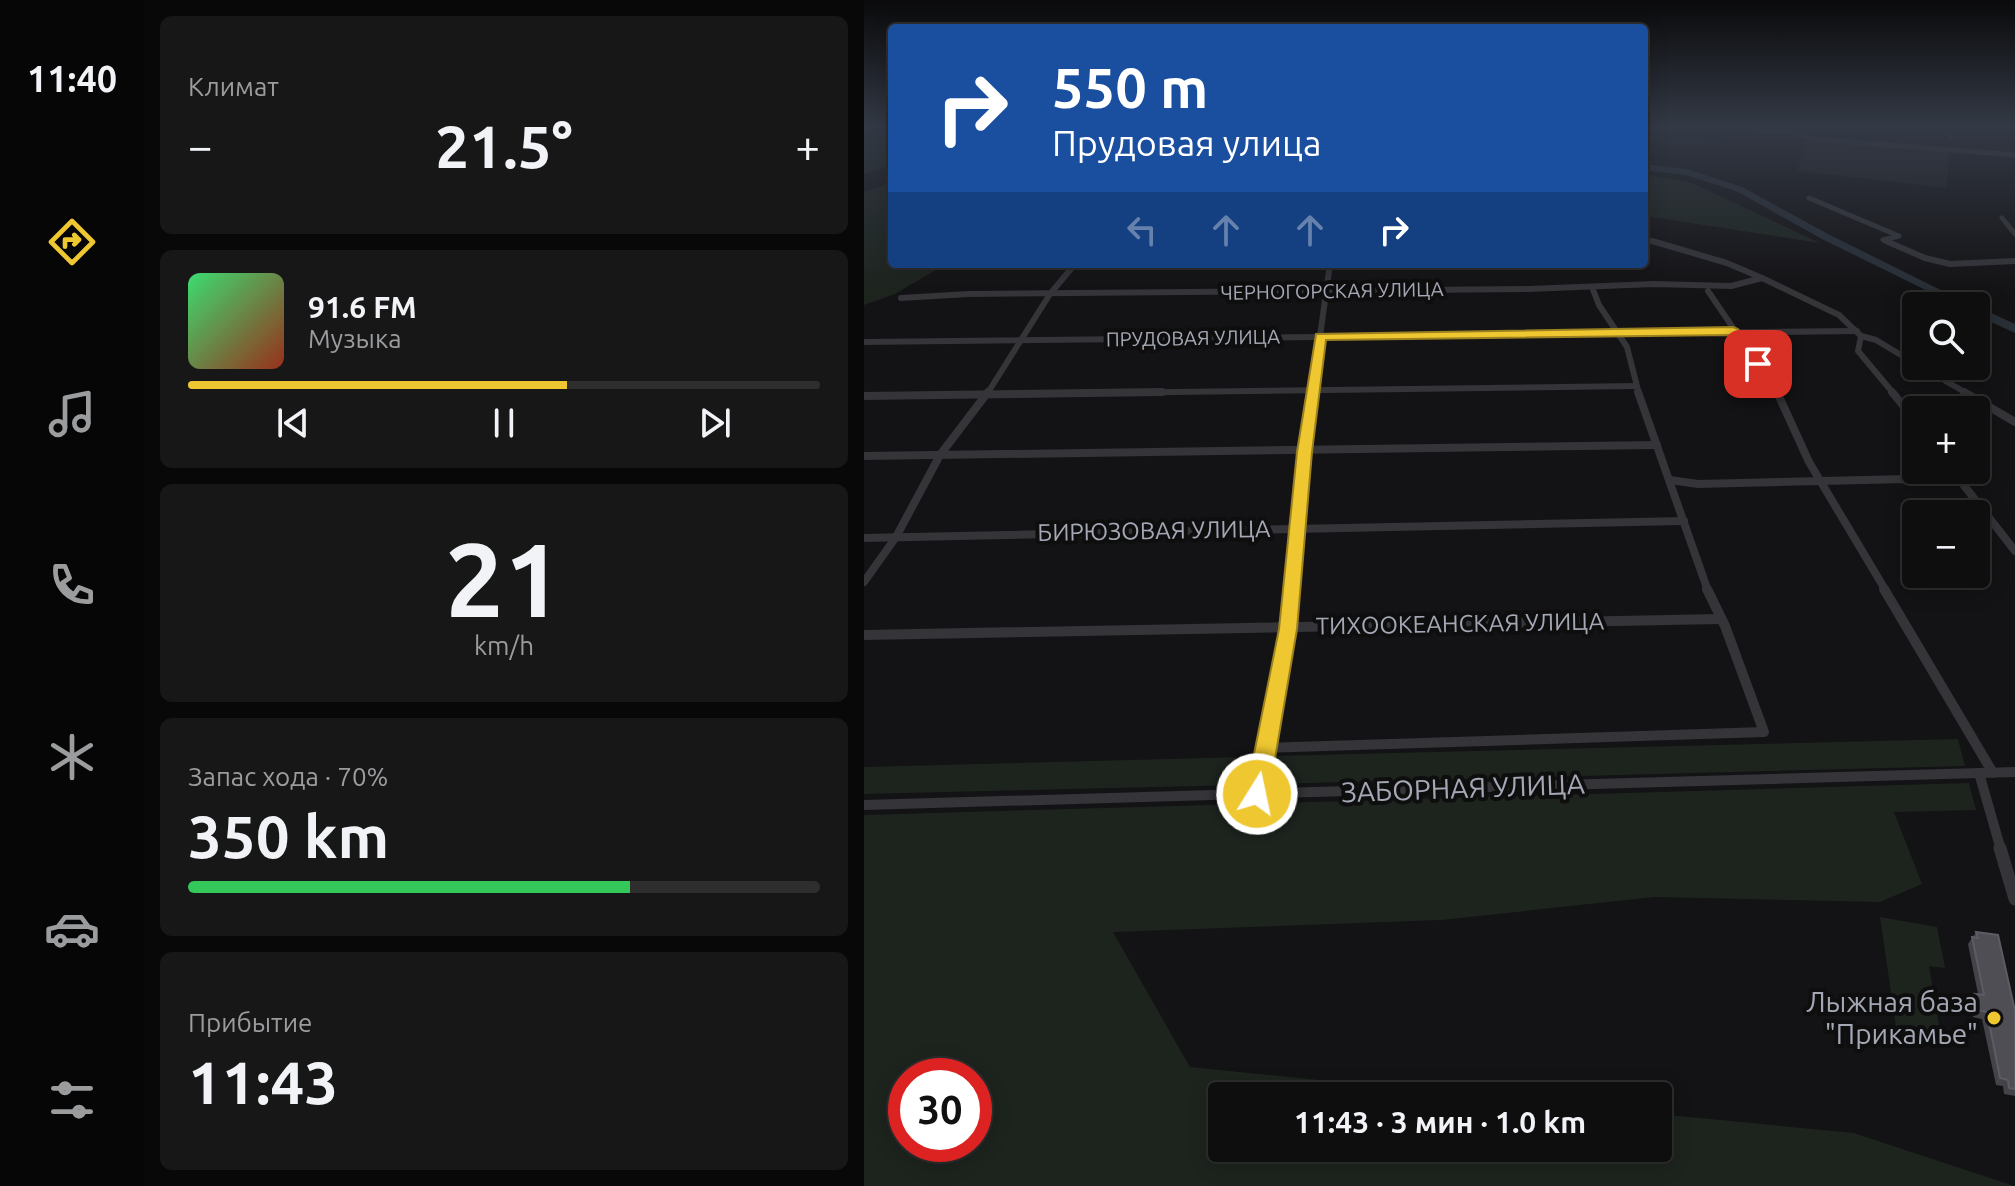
<!DOCTYPE html>
<html lang="ru">
<meta charset="utf-8">
<style>
:root{--surface:#0e0e0f;--page:#171718;--text:#f1f3f6;--muted:#9b9c9e;--line:#2e2e2f;--accent:#eec731}
body{margin:0;font-family:Ubuntu,sans-serif;background:var(--page);color:var(--text);height:100vh;display:flex;flex-direction:column;font-size:30px;white-space:nowrap}
*{box-sizing:border-box;margin:0}
p{font-size:26px;color:var(--muted)}
.icon{flex:none;width:44px;height:44px;fill:none;stroke:currentColor;stroke-width:2;stroke-linecap:round;stroke-linejoin:round}
.map{position:relative;flex:1;overflow:hidden}
.drawer{display:flex;flex-direction:column;gap:16px;padding:16px;background:#080808;width:720px}
.drawer>*{flex:none}
.hud{position:absolute;left:24px;top:24px;width:760px;height:244px;border-radius:8px;box-shadow:0 4px 20px #0003,0 0 0 2px var(--line);background:#1a4fa0;color:#fff;overflow:hidden}
.buttons{position:absolute;left:1038px;top:292px;display:grid;gap:16px}
.buttons a{display:grid;place-items:center;width:88px;height:88px;border-radius:8px;background:var(--surface);box-shadow:0 4px 20px #0003,0 0 0 2px var(--line);font-size:40px}
.speed{position:absolute;left:24px;top:1058px;display:flex;gap:16px;font-size:40px;font-weight:700;text-align:center}
.speed>*{display:grid;place-content:center;width:104px;height:104px;border-radius:50%;background:var(--surface);box-shadow:0 4px 20px #0003,0 0 0 2px var(--line);line-height:1}
.speed .limit{border:12px solid #d22;background:#fff;color:#111}
.pin{position:absolute;display:grid;place-items:center;width:68px;height:68px;color:#fff;margin:-34px;border-radius:16px;box-shadow:0 4px 12px #0006}
.me{position:absolute;width:88px;margin:-44px;rotate:10deg;stroke-linejoin:round;filter:drop-shadow(0 0 6px #0008)}
.turn{display:flex;align-items:center;gap:28px;height:168px;padding:0 32px;font-size:36px}
.turn .icon{width:104px;height:104px;stroke-width:2.5}
.turn b{display:block;font-size:56px;line-height:68px}
.lanes{display:flex;align-items:center;height:76px;padding:0 32px;background:#0003;justify-content:center;gap:40px;direction:ltr}
.lanes .off{opacity:.35}
.big{font-size:60px;font-weight:600;line-height:1.1}
.drawer .widget{flex:1;display:flex;flex-direction:column;justify-content:center;gap:12px;min-width:0;padding:0 28px;border-radius:12px;background:var(--page)}
.drawer .dial{align-items:center;gap:0}
.dial b{font-size:104px;line-height:1}
.song{display:flex;align-items:center;gap:24px}
.cover{width:96px;height:96px;border-radius:12px;background:linear-gradient(135deg,hsl(140 70% 55%),hsl(10 70% 35%))}
.played{height:8px;border-radius:4px;background:linear-gradient(90deg,var(--accent) 60%,var(--line) 60%)}
.keys{display:flex;justify-content:space-around;direction:ltr}
.heat{display:flex;justify-content:space-between;align-items:center;font-size:44px;direction:ltr}
.charge{height:12px;border-radius:6px;background:linear-gradient(90deg,#34c759 70%,var(--line) 0)}
.trip{position:absolute;left:344px;top:1082px;width:464px;height:80px;border-radius:8px;background:var(--surface);box-shadow:0 4px 20px #0003,0 0 0 2px var(--line);font-weight:600;line-height:80px;text-align:center}
main{display:flex;flex:1;min-height:0}
.dock{display:flex;flex-direction:column;width:144px;justify-content:space-around;align-items:center;background:#060606;color:var(--muted)}
.dock .icon{width:56px;height:56px}
.dock .selected{color:var(--accent)}
.dock b{font-size:36px;color:var(--text)}
.map>svg:first-child{display:block}
.built{fill:#1f1f21}
.green{fill:#1d241e;fill-rule:evenodd}
.lines{fill:none;stroke-linecap:round;stroke-linejoin:round}
.river{fill:#292f37;fill-rule:evenodd}
.minor-far4{stroke:#343439;stroke-width:5}
.minor-far3{stroke:#343439;stroke-width:6}
.minor-far2{stroke:#343439;stroke-width:8}
.minor-far1{stroke:#343439;stroke-width:10}
.minor{stroke:#343439;stroke-width:13}
.tertiary{fill:#343439;fill-rule:evenodd}
.wall{fill:#444349}
.building{fill:#4f4e55;stroke:#5c5c64;stroke-width:2}
.route{fill:#eec731;stroke:#9b8120;stroke-width:2}
.poi-dot{fill:#eec731;stroke:#0e0e0f;stroke-width:3}
.labels{text-anchor:middle;stroke-width:8;stroke-linejoin:round;paint-order:stroke}
.far-street-label{font-size:20px;fill:#a4a7b4;stroke:#0e0e0f}
.street-label{font-size:24px;fill:#a4a7b4;stroke:#0e0e0f}
.near-street-label{font-size:28px;fill:#a4a7b4;stroke:#0e0e0f}
.near-poi-label{font-size:28px;fill:#a4a7b4;stroke:#0e0e0f;text-anchor:end}
</style>
<main>
<nav class="dock">
<b>11:40</b>
<svg class="icon selected" aria-label="directions" viewBox="0 0 24 24"><path d="M12 3l9 9-9 9-9-9zM9 14v-3h6M13 9l2 2-2 2"/></svg>
<svg class="icon" aria-label="music" viewBox="0 0 24 24"><path d="M9 18V5l10-2v13"/><circle cx="6" cy="18" r="3"/><circle cx="16" cy="16" r="3"/></svg>
<svg class="icon" aria-label="phone" viewBox="0 0 24 24"><path d="M5 4h4l2 5-3 2q2 4 5 5l2-3 5 2v4C11 20 4 13 5 4z"/></svg>
<svg class="icon" aria-label="climate" viewBox="0 0 24 24"><path d="M12 3v18M4 7l16 10M4 17L20 7"/></svg>
<svg class="icon" aria-label="car" viewBox="0 0 24 24"><path d="M5 17H2v-5l4-1 3-4h7l3 4 3 1v5h-3M9 17h6M6 11h13"/><circle cx="7" cy="17" r="2"/><circle cx="17" cy="17" r="2"/></svg>
<svg class="icon" aria-label="filters" viewBox="0 0 24 24"><path d="M4 7h16M4 17h16"/><circle cx="9" cy="7" r="2"/><circle cx="15" cy="17" r="2"/></svg>
</nav>
<section class="drawer">
<div class="widget"><p>Климат</p>
<div class="heat"><a>−</a><b class="big">21.5°</b><a>+</a></div>
</div>
<div class="widget">
<div class="song"><i class="cover"></i><div><b>91.6 FM</b><p>Музыка</p></div></div>
<div class="played"></div>
<div class="keys"><svg class="icon" aria-label="previous" viewBox="0 0 24 24"><path d="M18 5L8 12l10 7zM5 5v14"/></svg><svg class="icon" aria-label="pause" viewBox="0 0 24 24"><path d="M8 5v14M16 5v14"/></svg><svg class="icon" aria-label="next" viewBox="0 0 24 24"><path d="M6 5l10 7-10 7zM19 5v14"/></svg></div>
</div>
<div class="widget dial"><b>21</b><p>km/h</p></div>
<div class="widget"><p>Запас хода · 70%</p><b class="big">350 km</b><div class="charge"></div></div>
<div class="widget"><p>Прибытие</p><b class="big">11:43</b></div>
</section>
<div class="map">
<svg width="1151" height="1186" viewBox="0 0 1151 1186">
<rect width="100%" height="100%" fill="#131214"/>
<polygon class="built" points="940,139 1085,151 1083,188 934,171"/>
<g class="green">
<polygon points="0,127 28,127 28,165 0,174"/>
<polygon points="807,132 862,141 829,147 780,141 780,138"/>
<polygon points="780,174 828,183 956,243 780,216"/>
<polygon points="28,182 28,264 82,264 31,294 0,305 0,192"/>
<polygon points="1094,739 1101,766 406,784 410,756"/>
<polygon points="381,757 375,785 0,794 0,767"/>
<path d="M1105,783L1112,810L1030,812L1058,884L1016,902L790,897L578,920L249,932L326,1067L614,1096H358V1148H794V1114L990,1133L1150,1186H0V815ZM42,1076H110V1144H42Z"/>
<polygon points="1016,917 1073,927 1081,968 1065,966 1077,1036 1032,1027"/>
</g>
<g class="lines">
<g class="river">
<polygon points="780,164 823,169 878,187 966,235 1109,306 1094,306 958,239 872,191 822,175 780,170"/>
<polygon points="1112,306 1151,324 1151,333 1112,315"/>
</g>
<g class="minor-far4">
<polyline points="795,127 919,131"/>
<polyline points="914,127 950,139 1151,155"/>
<polyline points="1074,127 1087,137"/>
<polyline points="945,198 1035,236 1019,240 1027,243"/>
<polyline points="1138,218 1151,234"/>
<polyline points="780,239 795,243"/>
</g>
<g class="minor-far3">
<polyline points="788,241 863,263 898,278 975,315 997,336 1012,340 1052,364"/>
<polyline points="1022,241 1061,258 1086,264 1151,261"/>
<polyline points="76,266 79,264"/>
<polyline points="728,287 735,305 763,347 775,394"/>
<polyline points="844,291 914,394"/>
<polyline points="37,298 104,294 664,289 790,284 867,286 898,278"/>
<polyline points="997,336 994,351 1030,394"/>
<polyline points="0,342 993,331"/>
<polyline points="1056,366 1104,394"/>
<polyline points="123,394 186,294 211,264"/>
<polyline points="144,394 772,386"/>
<polyline points="448,394 466,264"/>
</g>
<g class="minor-far2">
<polyline points="774,392 844,591"/>
<polyline points="913,392 945,462 1022,591"/>
<polyline points="1028,392 1052,421"/>
<polyline points="1100,392 1151,422"/>
<polyline points="0,396 298,392"/>
<polyline points="0,456 793,445"/>
<polyline points="1088,470 1151,551"/>
<polyline points="806,480 834,484 1043,479 1096,482"/>
<polyline points="0,538 820,521"/>
<polyline points="0,582 32,537 76,455 124,392"/>
<polyline points="427,591 448,392"/>
</g>
<g class="minor-far1">
<polyline points="1020,589 1129,773"/>
<polyline points="0,635 857,619"/>
<polyline points="402,748 900,732 861,626 843,589"/>
<polyline points="1115,773 1137,850"/>
<polyline points="393,794 424,629 428,589"/>
</g>
<polyline class="minor" points="1136,848 1151,899"/>
<polygon class="tertiary" points="1151,767 1151,777 0,810 0,800"/>
</g>
<polygon class="wall" points="1112,932 1151,1011 1151,1096 1140,1094 1139,1086 1132,1085 1118,1019 1109,1017 1106,1001 1110,994 1114,994 1104,944"/>
<polygon class="building" points="1112,932 1134,935 1151,1011 1151,1089 1145,1088 1144,1080 1136,1078 1123,1012 1113,1010 1110,994 1120,995 1108,937 1114,938"/>
<linearGradient id="sky" x2="0" y2="1"><stop stop-color="#0a0a0b"/><stop offset="0.43" stop-color="#333945"/><stop offset="1" stop-color="#333945" stop-opacity="0"/></linearGradient>
<rect width="1151" height="293" fill="url(#sky)"/>
<polygon class="route" points="869,327 874,329 898,361 898,367 889,367 866,335 462,340 448,452 433,629 405,794 401,800 393,803 385,800 382,794 415,629 433,452 452,334"/>
<circle class="poi-dot" cx="1130" cy="1018" r="8"/>
<g class="labels">
<g class="far-street-label">
<text transform="translate(468 291) rotate(-1)" y="7">ЧЕРНОГОРСКАЯ УЛИЦА</text>
<text transform="translate(329 338) rotate(-1)" y="7">ПРУДОВАЯ УЛИЦА</text>
</g>
<g class="street-label">
<text transform="translate(290 531) rotate(-1)" y="8">БИРЮЗОВАЯ УЛИЦА</text>
<text transform="translate(596 624) rotate(-1)" y="8">ТИХООКЕАНСКАЯ УЛИЦА</text>
</g>
<g class="near-street-label">
<text transform="translate(599 788) rotate(-2)" y="10">ЗАБОРНАЯ УЛИЦА</text>
</g>
<g class="near-poi-label">
<text x="1114" y="1012">Лыжная база<tspan x="1114" dy="32">"Прикамье"</tspan></text>
</g>
</g>
</svg>
<div class="buttons">
<a><svg class="icon" aria-label="search" viewBox="0 0 24 24"><circle cx="10" cy="10" r="6"/><path d="M15 15l6 6"/></svg></a>
<a>+</a>
<a>−</a>
</div>
<div class="speed"><div class="limit">30</div></div>
<div class="pin" style="left:894px;top:364px;background:#d93025"><svg class="icon" aria-label="arrive" viewBox="0 0 24 24"><path d="M6 21V4h12l-3 4 3 4H6"/></svg></div>
<svg class="me" style="left:393px;top:794px" viewBox="-20 -20 40 40"><circle r="17" fill="#eec731" stroke="#fff" stroke-width="3"/><path d="M0-11L8 9 0 5-8 9z" fill="#fff"/></svg>
<div class="trip">11:43 · 3 мин · 1.0 km</div>
<div class="hud">
<div class="turn"><svg class="icon" aria-label="right" viewBox="0 0 24 24"><path d="M7 20v-9h11M14 6l5 5-5 5"/></svg><div><b>550 m</b>Прудовая улица</div></div>
<div class="lanes"><svg class="icon off" aria-label="left" viewBox="0 0 24 24"><path d="M17 20v-9H6M10 6l-5 5 5 5"/></svg><svg class="icon off" aria-label="ahead" viewBox="0 0 24 24"><path d="M12 20V5M6 11l6-6 6 6"/></svg><svg class="icon off" aria-label="ahead" viewBox="0 0 24 24"><path d="M12 20V5M6 11l6-6 6 6"/></svg><svg class="icon" aria-label="right" viewBox="0 0 24 24"><path d="M7 20v-9h11M14 6l5 5-5 5"/></svg></div>
</div>
</div>
</main>
